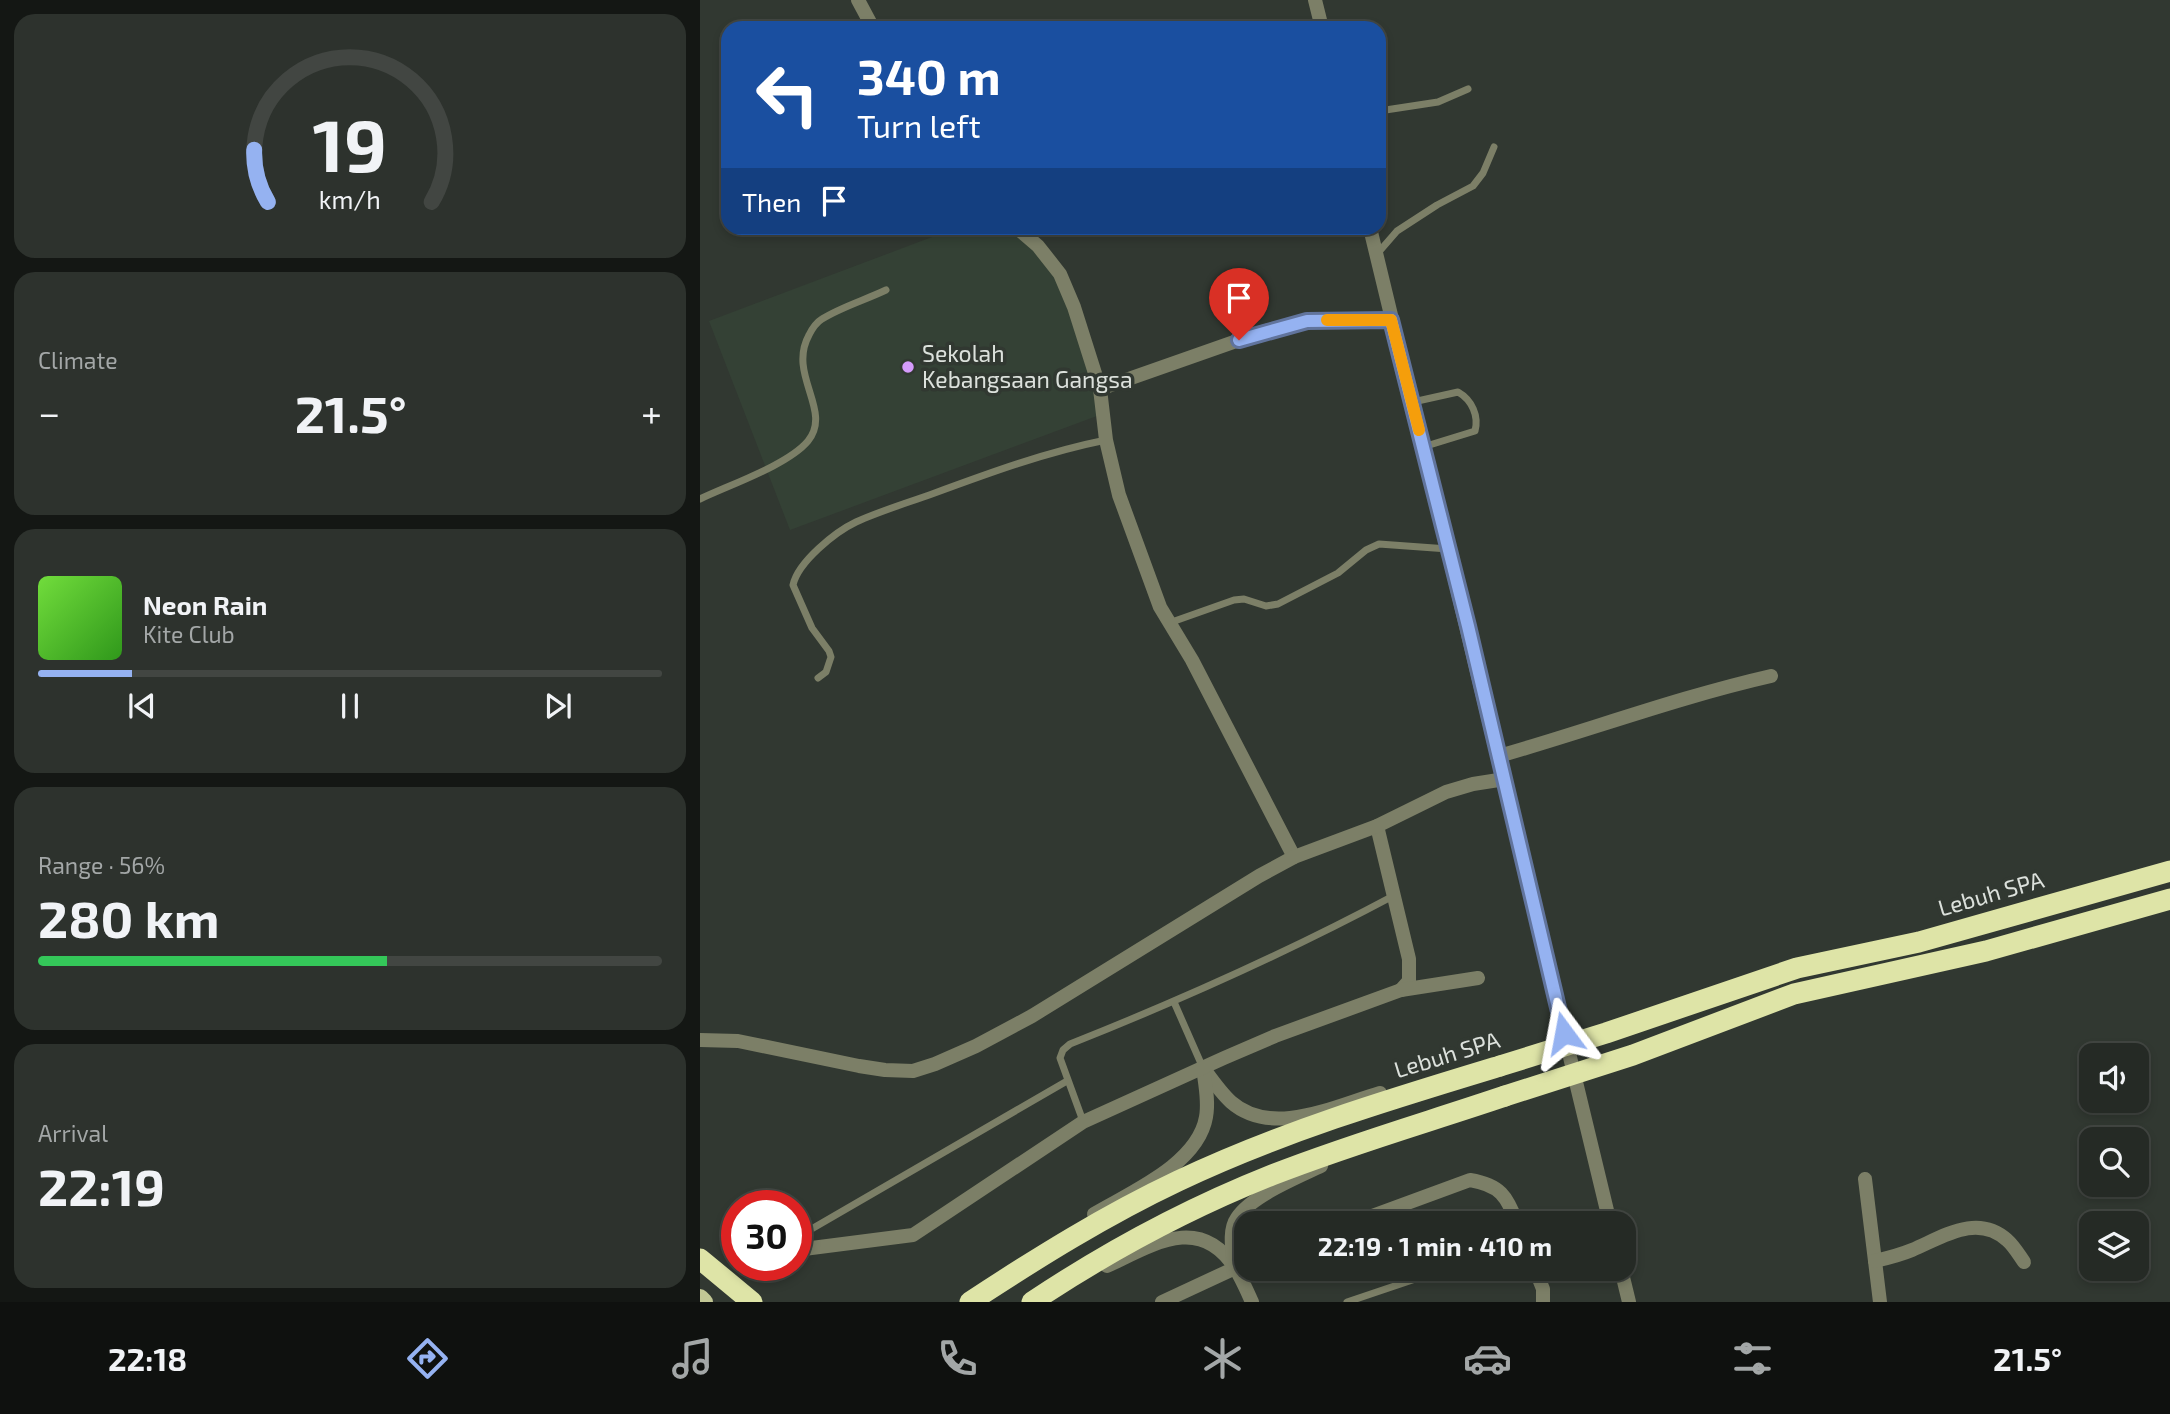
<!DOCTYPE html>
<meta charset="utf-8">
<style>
:root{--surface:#252a25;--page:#2d322d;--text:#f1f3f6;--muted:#a3a7a7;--line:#424642;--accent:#95b2f1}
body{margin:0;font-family:"Exo 2",sans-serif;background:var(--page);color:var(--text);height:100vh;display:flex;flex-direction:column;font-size:26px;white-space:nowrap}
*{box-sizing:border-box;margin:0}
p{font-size:23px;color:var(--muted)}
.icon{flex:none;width:38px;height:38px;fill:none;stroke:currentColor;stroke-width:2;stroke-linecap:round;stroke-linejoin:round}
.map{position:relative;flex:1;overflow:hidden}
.panel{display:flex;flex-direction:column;gap:14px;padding:14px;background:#141714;width:700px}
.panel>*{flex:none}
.hud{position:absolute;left:21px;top:21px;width:665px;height:214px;border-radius:21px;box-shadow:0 4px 10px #0003,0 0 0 2px var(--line);background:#1a4fa0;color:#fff;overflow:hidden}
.buttons{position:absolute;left:1379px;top:1043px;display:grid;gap:14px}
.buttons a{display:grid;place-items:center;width:70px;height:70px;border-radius:14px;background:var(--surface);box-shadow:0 4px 10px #0003,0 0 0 2px var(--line);font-size:35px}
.speed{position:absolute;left:21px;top:1190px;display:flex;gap:14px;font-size:35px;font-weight:700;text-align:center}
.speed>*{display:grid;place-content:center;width:91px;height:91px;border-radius:50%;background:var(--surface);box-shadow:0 4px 10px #0003,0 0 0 2px var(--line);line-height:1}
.speed .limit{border:10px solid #d22;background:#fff;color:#111}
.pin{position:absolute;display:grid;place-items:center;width:60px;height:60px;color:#fff;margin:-72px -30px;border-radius:50% 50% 50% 0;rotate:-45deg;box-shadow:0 0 7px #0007}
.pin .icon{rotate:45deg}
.me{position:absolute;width:77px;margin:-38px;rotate:347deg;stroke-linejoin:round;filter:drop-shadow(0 0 5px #0008)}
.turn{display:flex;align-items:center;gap:24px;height:147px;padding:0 21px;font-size:32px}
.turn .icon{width:91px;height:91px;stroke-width:2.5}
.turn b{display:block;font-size:49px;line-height:60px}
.then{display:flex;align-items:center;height:66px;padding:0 21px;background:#0003;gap:14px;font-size:26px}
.big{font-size:52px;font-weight:700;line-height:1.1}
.panel .card{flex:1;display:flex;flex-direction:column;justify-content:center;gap:10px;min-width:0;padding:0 24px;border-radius:21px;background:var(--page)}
.panel .dial{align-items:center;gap:0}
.dial svg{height:182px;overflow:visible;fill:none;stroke:var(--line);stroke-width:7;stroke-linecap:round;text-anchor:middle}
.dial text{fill:var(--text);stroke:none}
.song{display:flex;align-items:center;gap:21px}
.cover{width:84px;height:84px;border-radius:10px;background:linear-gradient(135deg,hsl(100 70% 55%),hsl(110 70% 35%))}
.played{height:7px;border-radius:4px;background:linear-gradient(90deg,var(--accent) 15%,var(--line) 15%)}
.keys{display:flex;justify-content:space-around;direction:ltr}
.heat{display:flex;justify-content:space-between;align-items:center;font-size:38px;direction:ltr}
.charge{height:10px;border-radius:5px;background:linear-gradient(90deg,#34c759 56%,var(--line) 0)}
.trip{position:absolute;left:534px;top:1211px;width:402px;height:70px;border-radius:21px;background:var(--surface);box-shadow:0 4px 10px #0003,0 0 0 2px var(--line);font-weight:700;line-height:70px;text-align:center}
.tab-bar{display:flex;height:112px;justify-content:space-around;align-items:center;background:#0f110f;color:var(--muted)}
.tab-bar .icon{width:49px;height:49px}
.tab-bar .current{color:var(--accent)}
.tab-bar b{font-size:32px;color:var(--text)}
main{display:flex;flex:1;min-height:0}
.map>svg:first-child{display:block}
.built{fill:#344135}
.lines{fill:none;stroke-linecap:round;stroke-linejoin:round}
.lane{stroke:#7c7f67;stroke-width:7}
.street{stroke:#7c7f67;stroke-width:14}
.primary{stroke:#c2c795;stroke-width:18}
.highway{stroke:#dee4a7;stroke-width:21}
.highway-bridge{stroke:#dee4a7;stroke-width:21}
.route-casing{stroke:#61749d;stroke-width:18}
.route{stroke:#95b2f1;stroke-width:12}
.slow{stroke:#f59e0b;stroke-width:12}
.poi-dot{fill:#d59bfb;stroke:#313831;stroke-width:2.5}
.labels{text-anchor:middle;stroke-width:7;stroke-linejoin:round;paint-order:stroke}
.poi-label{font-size:23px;fill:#dce1dc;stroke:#313831;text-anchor:start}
.street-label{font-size:23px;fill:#dce1dc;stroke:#313831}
</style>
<main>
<section class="panel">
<div class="card dial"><svg viewBox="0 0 100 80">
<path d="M14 69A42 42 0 1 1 86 69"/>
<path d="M14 69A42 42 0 0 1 8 46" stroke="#95b2f1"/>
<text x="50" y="56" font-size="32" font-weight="700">19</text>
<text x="50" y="72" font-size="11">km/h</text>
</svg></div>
<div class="card"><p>Climate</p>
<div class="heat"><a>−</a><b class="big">21.5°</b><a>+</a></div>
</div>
<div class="card">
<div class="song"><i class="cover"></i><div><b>Neon Rain</b><p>Kite Club</p></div></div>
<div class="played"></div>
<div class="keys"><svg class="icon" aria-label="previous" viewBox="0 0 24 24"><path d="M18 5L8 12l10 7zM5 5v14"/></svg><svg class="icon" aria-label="pause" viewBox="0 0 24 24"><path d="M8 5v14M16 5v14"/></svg><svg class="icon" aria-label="next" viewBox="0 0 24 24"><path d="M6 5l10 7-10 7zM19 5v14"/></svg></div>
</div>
<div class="card"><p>Range · 56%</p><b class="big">280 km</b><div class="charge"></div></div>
<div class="card"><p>Arrival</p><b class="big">22:19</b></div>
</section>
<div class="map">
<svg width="1470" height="1302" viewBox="0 0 1470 1302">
<rect width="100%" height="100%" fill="#313831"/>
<polygon class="built" points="256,228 314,228 352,258 405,413 90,530 9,321"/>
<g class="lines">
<g class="lane">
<polyline points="679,111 738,102 768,89"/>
<polyline points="677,254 697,231 737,205 773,186 783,173 794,147"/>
<path d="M713,402L758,392C772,400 779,416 775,431L723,447"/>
<path d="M0,499C29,485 88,465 108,441C133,410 87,375 109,335C112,329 117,322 122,319C141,307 165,300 186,290"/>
<polyline points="469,623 534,600 544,599 566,606 578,604 638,573 666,550 679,544 748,549"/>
<path d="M118,678L126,672L131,657L129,651L112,628L93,585C98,562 135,532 156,522C180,511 207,503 232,494C289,473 346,452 406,440"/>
<polyline points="474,1002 503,1068"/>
<path d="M383,1121L360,1058L363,1050L370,1044C481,1000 590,951 695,895"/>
<polyline points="96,1238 367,1081"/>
<polyline points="647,1302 745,1269"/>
</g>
<g class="street">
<polyline points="158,0 173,28"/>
<polyline points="615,0 622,28"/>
<polyline points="317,228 338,246 360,274 374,307 400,389 406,440 419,495 460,607 492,660 594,857"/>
<polyline points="670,228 910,1223"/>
<polyline points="400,389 565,331 607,321 691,320"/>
<path d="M799,756C890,730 979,697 1071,676"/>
<polyline points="677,826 709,959 709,981 701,990"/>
<polyline points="0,1040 38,1041 159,1066 185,1070 213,1071 235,1064 276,1046 332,1016 559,876 594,857 677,826 746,792 773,784 805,779"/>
<path d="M504,1069C512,1080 521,1093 531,1102C572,1138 635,1106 680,1093"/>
<polyline points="1165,1179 1180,1302"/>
<path d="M394,1214C431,1192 498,1164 506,1117C509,1101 505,1084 503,1068"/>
<path d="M653,1223L770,1180C800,1185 807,1196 817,1223"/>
<polyline points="96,1250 213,1235 383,1122 524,1058 575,1036 701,990 778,978"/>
<path d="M1175,1261C1188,1258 1200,1255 1212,1250C1243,1237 1277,1213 1307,1240C1314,1246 1319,1255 1324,1262"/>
<path d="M407,1266C452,1245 500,1213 535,1268C542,1279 547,1291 552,1302"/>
<path d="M534,1267C533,1252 528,1231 537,1218C551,1196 598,1177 621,1166"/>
<polyline points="835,1269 843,1289 843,1302"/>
<polyline points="921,1269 929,1302"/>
<polyline points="462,1302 546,1263"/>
</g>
<polyline class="primary" points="0,1298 4,1302"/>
<g class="highway">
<polyline points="0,1259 52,1302"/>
<path d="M270,1302C337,1258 406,1215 478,1181C581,1132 691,1099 800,1066"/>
<path d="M332,1302C407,1252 489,1208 572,1175C648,1145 728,1122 805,1096"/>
</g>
<g class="highway-bridge">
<polyline points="800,1066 906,1033 1097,968 1219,942 1470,871"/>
<polyline points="805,1096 933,1055 1094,994 1286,951 1470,899"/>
</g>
</g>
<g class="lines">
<defs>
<polyline id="route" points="539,340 607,321 691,320 768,626 864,1033"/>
</defs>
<use href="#route" class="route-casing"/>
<use href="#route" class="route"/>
<polyline class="slow" points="627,320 691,320 719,430"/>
</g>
<circle class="poi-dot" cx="208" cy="367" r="7"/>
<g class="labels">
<g class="poi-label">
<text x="222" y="362">Sekolah<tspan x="222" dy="26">Kebangsaan Gangsa</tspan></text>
</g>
<g class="street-label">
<text transform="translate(1291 894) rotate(-16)" y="8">Lebuh SPA</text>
<text transform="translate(747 1055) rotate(-17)" y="8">Lebuh SPA</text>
</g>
</g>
</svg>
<div class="buttons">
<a><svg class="icon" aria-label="sound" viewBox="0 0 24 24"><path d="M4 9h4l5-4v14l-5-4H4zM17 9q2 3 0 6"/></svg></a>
<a><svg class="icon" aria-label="search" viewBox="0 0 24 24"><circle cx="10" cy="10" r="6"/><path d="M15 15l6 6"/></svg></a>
<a><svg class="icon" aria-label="layers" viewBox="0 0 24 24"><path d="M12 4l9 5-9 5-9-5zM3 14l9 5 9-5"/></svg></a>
</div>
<div class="speed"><div class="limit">30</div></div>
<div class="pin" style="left:539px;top:340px;background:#d93025"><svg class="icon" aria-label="arrive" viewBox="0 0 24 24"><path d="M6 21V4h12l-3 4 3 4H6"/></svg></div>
<svg class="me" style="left:864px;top:1033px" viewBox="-20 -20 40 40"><path d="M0-17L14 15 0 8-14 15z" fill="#95b2f1" stroke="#fff" stroke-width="4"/></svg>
<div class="trip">22:19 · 1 min · 410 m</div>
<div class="hud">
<div class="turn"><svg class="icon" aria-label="left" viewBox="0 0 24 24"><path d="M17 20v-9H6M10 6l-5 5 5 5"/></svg><div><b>340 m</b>Turn left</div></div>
<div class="then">Then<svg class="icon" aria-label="arrive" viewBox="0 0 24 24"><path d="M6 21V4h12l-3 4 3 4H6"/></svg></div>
</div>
</div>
</main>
<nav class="tab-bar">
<b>22:18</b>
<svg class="icon current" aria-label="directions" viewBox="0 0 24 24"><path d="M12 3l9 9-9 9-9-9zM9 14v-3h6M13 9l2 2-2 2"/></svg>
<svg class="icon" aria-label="music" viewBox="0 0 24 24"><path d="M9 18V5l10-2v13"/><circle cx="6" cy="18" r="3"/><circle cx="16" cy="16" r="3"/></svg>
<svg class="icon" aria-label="phone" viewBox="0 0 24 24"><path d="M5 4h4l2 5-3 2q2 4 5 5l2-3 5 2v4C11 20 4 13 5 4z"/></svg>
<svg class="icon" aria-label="climate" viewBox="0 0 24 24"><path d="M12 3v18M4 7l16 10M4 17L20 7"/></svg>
<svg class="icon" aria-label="car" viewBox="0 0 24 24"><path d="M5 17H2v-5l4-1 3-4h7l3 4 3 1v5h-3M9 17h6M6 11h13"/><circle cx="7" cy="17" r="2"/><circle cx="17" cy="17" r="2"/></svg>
<svg class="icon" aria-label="filters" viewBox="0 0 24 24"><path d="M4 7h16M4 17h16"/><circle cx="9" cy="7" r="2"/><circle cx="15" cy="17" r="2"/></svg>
<b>21.5°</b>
</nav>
